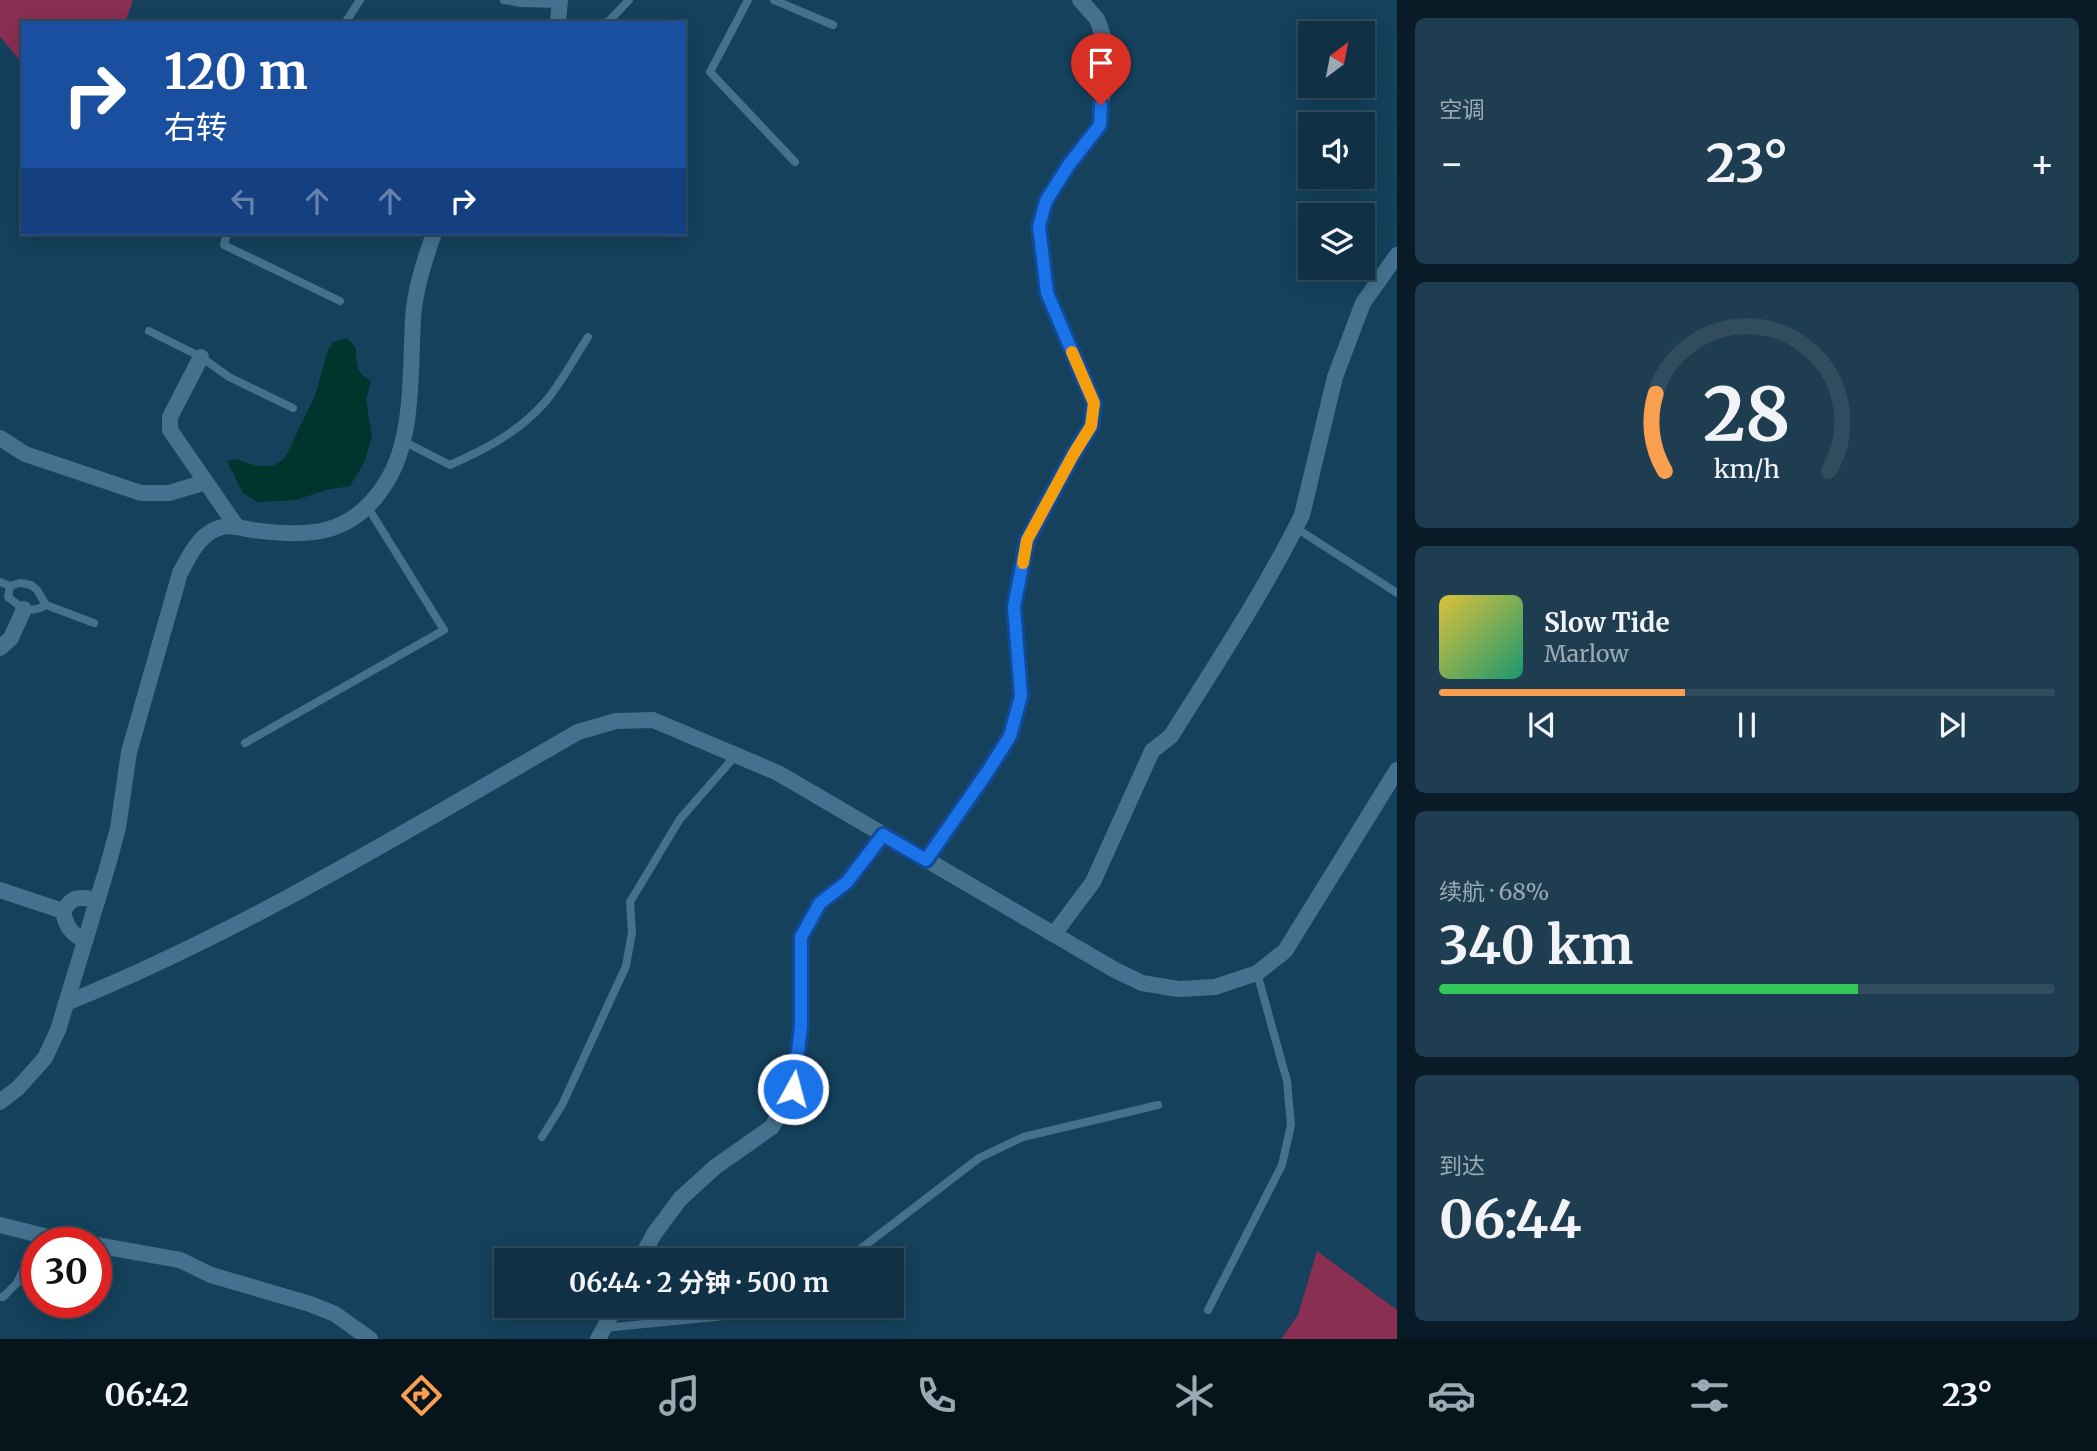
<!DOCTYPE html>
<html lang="zh">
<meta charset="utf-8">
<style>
:root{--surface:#103145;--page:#1e3d50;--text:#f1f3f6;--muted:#9ca9b3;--line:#304c5e;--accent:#fa9f4f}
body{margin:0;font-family:Merriweather,"Noto Sans SC",serif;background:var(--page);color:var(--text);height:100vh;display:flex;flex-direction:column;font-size:26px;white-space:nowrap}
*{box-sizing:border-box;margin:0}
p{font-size:23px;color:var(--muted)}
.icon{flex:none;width:38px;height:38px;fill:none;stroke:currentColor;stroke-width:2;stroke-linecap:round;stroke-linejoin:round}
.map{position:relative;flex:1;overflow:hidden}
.side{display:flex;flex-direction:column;gap:18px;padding:18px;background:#091b26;width:700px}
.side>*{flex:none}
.hud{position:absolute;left:21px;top:21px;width:665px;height:214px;border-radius:0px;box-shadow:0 4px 18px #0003,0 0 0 2px var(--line);background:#1a4fa0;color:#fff;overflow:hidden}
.needle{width:46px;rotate:32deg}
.fabs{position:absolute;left:1298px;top:21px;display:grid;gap:14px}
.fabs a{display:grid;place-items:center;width:77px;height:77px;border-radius:0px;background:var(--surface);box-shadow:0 4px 18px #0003,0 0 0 2px var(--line);font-size:35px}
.speed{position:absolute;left:21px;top:1227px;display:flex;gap:14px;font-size:35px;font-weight:700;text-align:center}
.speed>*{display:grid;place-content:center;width:91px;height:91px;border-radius:50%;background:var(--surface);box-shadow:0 4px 18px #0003,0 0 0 2px var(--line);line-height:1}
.speed .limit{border:10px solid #d22;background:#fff;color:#111}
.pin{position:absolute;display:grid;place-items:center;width:60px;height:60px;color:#fff;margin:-72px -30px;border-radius:50% 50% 50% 0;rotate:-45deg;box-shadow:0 0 7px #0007}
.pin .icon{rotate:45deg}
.me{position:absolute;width:77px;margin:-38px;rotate:7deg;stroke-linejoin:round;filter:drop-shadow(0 0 5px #0008)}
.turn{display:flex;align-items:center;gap:24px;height:147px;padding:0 28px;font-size:32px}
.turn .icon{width:91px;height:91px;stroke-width:2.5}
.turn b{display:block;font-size:49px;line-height:60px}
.lanes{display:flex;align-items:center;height:66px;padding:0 28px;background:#0003;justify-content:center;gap:35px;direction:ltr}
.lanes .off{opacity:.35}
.big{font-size:52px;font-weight:700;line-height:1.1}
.side .card{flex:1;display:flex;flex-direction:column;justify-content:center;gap:10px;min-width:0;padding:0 24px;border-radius:10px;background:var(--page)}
.side .dial{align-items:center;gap:0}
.dial svg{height:182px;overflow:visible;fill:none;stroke:var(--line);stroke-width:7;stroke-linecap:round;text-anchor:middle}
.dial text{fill:var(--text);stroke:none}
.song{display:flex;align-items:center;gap:21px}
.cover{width:84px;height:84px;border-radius:10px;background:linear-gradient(135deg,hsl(50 70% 55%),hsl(160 70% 35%))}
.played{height:7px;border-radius:4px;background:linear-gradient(90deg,var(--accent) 40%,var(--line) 40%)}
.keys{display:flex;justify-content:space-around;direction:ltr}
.heat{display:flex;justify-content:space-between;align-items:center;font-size:38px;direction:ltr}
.charge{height:10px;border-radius:5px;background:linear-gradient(90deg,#34c759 68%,var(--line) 0)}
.trip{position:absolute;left:494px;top:1248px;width:410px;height:70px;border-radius:0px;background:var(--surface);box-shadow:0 4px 18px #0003,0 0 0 2px var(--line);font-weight:700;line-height:70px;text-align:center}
.tab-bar{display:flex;height:112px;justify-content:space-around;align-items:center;background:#06141c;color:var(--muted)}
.tab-bar .icon{width:49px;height:49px}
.tab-bar .current{color:var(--accent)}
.tab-bar b{font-size:32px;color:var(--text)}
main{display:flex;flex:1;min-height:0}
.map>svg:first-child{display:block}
.green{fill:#892f52}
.water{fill:#00342c}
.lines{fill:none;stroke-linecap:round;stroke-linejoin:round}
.service{stroke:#46718e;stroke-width:8}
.minor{stroke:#46718e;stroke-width:16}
.route-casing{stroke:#114b97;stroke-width:18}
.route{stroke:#1a73e8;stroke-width:12}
.slow{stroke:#f59e0b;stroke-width:12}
</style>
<main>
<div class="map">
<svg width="1397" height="1339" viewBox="0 0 1397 1339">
<rect width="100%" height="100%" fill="#15415c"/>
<g class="green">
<polygon points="0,0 133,0 125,23 23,23 23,65 0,36"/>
<polygon points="1317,1251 1397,1310 1397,1339 1281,1339 1298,1315"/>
</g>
<path class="water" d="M347,338L356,348C356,365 356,372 371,381L366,400L372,437L364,463L350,486L326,490L296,500L258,502L243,493L227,461L236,459L257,466H273L285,458L316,393L327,352L333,342Z"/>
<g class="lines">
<g class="service">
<polyline points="504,0 521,3 560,4"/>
<polyline points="748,0 710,72 795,162"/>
<polyline points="774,0 833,25"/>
<polyline points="345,23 360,0"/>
<polyline points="603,23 609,21 629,0"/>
<polyline points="227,233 224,245 340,301"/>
<polyline points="149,331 201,357 229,377 293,408"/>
<path d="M403,441L450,465C486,449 519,432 546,401C562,382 574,358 588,337"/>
<polyline points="1296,528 1397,593"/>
<polyline points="0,582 10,586 20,583 31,585 37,590 46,605 94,623"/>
<path d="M10,586L8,597C22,608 28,615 46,605"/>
<polyline points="245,743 444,630 367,506"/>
<polyline points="542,1137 562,1105 626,966 632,932 630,902 680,819 736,755"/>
<polyline points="846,1260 979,1158 1023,1137 1158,1105"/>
<polyline points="0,1297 3,1297 17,1283 39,1235"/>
<polyline points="55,1302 55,1303"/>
<polyline points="1208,1310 1282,1165 1291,1125 1287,1081 1257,973"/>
<polyline points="604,1328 716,1317 778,1306"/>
</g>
<g class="minor">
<polyline points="558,23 560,0"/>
<polyline points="201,357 170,417 170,430 237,527"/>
<polyline points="0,438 25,454 141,493 169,493 206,482"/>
<polyline points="0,648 11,638 24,609"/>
<polyline points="926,860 988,771 1010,736 1021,696 1014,607 1027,540 1073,455 1091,426 1094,403 1047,293 1039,226 1046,201 1068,166 1100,126 1103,85 1109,53 1097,19 1080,0"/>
<path d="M0,890L63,911C74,894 79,898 98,899"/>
<path d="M63,911C66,927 71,933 85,941"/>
<path d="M1054,934L1093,882L1152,751L1171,736C1216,664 1264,592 1302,515L1335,377L1363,303L1397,255"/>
<path d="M66,1003C246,930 411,828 578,732L616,721L653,720L778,773L1115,970L1142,983L1178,989L1215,987L1257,973L1285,951L1397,770"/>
<path d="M0,1102L18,1088L45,1058L58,1030L108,865L118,828L129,752L180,573C188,559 196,540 212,531C227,523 236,527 252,530C310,537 353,537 387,481C414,438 410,370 413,320C414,292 425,259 434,233"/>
<polyline points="0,1225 48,1237 79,1242"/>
<polyline points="96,1245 180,1260 211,1275 310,1304 335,1314 370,1339"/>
<polyline points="640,1260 654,1234 680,1199 715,1167 772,1127 793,1089 801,1027 801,938 820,903 847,882 883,835"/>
<polyline points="598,1339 616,1306"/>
</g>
</g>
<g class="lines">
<defs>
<polyline id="route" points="793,1089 801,1027 801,937 820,903 847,882 883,835 926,860 988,771 1010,736 1021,696 1014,607 1027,540 1073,455 1091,426 1094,403 1047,293 1039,226 1046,201 1068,166 1100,125 1101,105"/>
</defs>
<use href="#route" class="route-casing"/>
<use href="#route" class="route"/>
<polyline class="slow" points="1023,563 1027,540 1073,455 1091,426 1094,403 1072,352"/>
</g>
</svg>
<div class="fabs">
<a><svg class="needle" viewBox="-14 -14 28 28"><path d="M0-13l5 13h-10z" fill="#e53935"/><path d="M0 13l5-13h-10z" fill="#9ca9b3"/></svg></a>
<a><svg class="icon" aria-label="sound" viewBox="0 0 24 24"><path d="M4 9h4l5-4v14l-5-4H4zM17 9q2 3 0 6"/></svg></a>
<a><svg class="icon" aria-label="layers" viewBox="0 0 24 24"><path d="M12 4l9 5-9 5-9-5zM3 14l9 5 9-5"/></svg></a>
</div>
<div class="speed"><div class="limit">30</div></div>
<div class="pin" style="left:1101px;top:105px;background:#d93025"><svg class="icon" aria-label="arrive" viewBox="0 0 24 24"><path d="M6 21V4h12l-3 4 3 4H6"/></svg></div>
<svg class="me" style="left:793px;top:1089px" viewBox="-20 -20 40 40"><circle r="17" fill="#1a73e8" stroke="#fff" stroke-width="3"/><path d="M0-11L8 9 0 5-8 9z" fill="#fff"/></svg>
<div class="trip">06:44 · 2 分钟 · 500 m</div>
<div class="hud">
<div class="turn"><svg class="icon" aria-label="right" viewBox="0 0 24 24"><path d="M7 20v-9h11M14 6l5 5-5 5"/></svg><div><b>120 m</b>右转</div></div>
<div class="lanes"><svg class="icon off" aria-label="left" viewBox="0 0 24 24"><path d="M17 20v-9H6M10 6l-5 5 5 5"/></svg><svg class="icon off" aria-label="ahead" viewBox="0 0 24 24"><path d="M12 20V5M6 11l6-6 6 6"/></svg><svg class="icon off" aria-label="ahead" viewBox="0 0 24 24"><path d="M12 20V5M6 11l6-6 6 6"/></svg><svg class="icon" aria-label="right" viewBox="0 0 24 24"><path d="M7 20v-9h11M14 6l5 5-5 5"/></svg></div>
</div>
</div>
<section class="side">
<div class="card"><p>空调</p>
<div class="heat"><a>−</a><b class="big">23°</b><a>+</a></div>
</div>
<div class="card dial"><svg viewBox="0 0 100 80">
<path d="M14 69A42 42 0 1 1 86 69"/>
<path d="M14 69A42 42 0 0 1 10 35" stroke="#fa9f4f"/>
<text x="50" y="56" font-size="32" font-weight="700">28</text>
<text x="50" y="72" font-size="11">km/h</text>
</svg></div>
<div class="card">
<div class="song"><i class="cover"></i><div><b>Slow Tide</b><p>Marlow</p></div></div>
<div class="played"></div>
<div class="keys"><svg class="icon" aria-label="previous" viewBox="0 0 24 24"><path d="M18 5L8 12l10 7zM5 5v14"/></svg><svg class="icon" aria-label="pause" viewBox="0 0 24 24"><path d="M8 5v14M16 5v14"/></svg><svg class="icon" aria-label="next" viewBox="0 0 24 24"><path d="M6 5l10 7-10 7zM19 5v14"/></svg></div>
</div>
<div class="card"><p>续航 · 68%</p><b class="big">340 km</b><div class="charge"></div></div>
<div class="card"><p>到达</p><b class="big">06:44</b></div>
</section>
</main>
<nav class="tab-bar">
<b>06:42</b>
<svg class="icon current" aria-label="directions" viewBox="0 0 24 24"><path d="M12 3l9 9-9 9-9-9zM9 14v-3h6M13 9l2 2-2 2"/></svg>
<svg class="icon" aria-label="music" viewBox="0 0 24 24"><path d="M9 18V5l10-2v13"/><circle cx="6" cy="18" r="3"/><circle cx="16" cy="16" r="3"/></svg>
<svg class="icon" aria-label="phone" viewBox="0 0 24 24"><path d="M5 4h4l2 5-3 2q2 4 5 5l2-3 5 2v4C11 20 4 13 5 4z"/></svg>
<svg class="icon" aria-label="climate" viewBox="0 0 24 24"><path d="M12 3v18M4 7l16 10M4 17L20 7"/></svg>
<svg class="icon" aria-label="car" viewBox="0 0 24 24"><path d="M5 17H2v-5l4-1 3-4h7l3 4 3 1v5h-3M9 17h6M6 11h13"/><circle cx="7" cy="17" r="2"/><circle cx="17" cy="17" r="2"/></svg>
<svg class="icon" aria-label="filters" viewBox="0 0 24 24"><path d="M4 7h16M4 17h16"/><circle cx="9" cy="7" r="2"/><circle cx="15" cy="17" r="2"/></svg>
<b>23°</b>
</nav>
